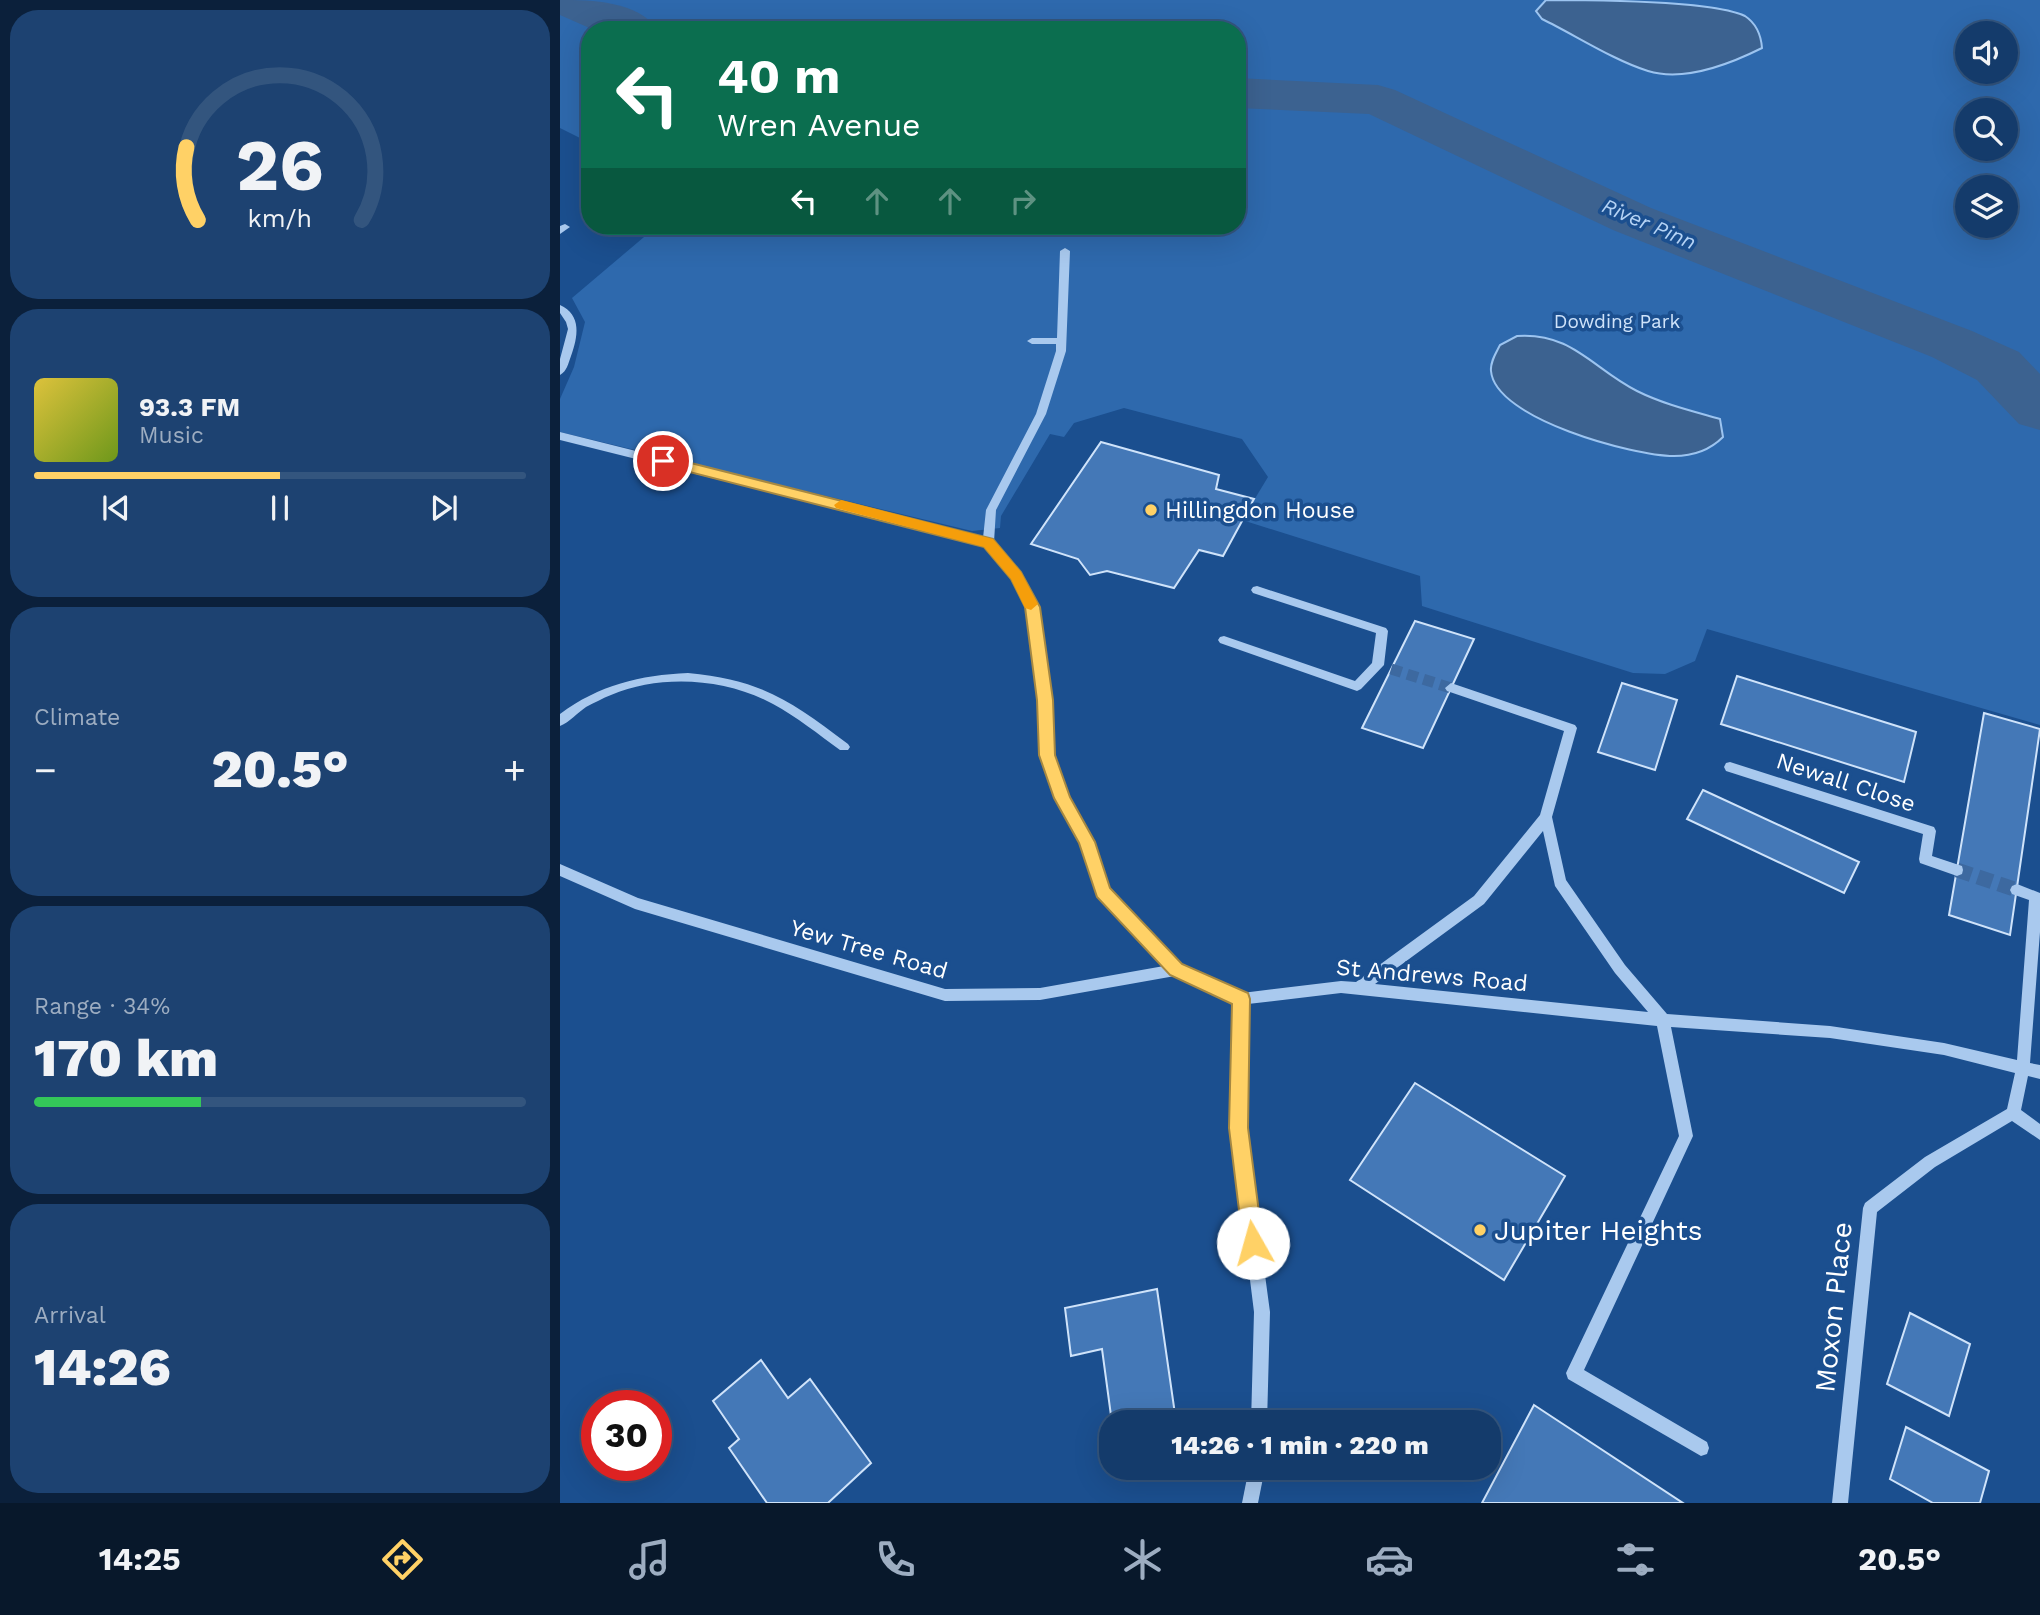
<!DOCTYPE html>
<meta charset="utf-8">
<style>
:root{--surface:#143b6b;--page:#1d4271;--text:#f1f3f6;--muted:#9dadc1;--line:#33557e;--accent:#ffd166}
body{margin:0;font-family:"Work Sans",sans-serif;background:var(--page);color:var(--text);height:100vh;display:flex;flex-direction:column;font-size:26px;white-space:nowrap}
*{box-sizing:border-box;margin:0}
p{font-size:23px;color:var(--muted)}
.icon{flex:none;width:38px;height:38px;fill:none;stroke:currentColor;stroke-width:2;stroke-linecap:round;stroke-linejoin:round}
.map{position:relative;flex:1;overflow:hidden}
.details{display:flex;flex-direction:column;gap:10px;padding:10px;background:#0b203b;width:560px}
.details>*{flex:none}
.banner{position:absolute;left:21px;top:21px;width:665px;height:214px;border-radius:28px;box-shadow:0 7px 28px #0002,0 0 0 2px var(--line);background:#0b6e4f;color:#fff;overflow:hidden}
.fabs{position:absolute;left:1395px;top:21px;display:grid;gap:14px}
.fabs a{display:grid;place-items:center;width:63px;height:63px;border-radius:50%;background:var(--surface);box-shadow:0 7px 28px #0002,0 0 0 2px var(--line);font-size:35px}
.speed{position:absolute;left:21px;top:1390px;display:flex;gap:14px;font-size:35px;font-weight:700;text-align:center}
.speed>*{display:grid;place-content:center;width:91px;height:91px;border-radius:50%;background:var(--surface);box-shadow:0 7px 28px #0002,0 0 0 2px var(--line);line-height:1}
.speed .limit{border:10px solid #d22;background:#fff;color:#111}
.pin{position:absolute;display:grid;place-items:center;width:60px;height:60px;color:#fff;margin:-30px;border:4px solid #fff;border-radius:50%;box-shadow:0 2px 7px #0007}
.me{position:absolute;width:77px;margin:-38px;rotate:353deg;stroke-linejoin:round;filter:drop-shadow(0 0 5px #0008)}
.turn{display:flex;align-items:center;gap:24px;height:147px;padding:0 21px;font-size:32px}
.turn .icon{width:91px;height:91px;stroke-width:2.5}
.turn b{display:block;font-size:49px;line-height:60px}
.lanes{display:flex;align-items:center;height:66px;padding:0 21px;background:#0003;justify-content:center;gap:35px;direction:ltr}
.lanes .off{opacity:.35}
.big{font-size:52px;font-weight:800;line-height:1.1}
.details .widget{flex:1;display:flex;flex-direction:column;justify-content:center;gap:10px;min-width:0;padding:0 24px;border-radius:28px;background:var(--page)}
.details .dial{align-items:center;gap:0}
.dial svg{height:182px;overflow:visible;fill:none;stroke:var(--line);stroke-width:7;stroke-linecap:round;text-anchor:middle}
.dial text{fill:var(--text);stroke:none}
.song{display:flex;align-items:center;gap:21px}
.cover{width:84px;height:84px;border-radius:10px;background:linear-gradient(135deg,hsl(50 70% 55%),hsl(80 70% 35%))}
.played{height:7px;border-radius:4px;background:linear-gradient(90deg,var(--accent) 50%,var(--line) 50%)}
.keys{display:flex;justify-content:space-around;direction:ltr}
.heat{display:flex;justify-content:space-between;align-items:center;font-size:38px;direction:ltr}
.charge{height:10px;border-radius:5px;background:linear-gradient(90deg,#34c759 34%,var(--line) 0)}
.trip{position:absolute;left:539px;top:1410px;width:402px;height:70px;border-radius:28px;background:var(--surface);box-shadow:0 7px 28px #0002,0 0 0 2px var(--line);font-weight:800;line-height:70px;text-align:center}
.dock{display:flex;height:112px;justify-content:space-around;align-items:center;background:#08182b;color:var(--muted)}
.dock .icon{width:49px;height:49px}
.dock .selected{color:var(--accent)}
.dock b{font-size:32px;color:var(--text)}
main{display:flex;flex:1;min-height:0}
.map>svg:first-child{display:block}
.green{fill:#2e69ad;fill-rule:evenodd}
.water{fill:#3c6290;stroke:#9cc4f0;stroke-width:2}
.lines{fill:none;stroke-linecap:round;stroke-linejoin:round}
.river{fill:#3c6290;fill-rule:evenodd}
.building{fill:#4478b7;stroke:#cfe3fa;stroke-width:2}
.minor-tunnel-far1{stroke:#3d69a0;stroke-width:11;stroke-dasharray:11 6;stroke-linecap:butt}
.minor-tunnel{stroke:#3d69a0;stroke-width:15;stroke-dasharray:15 7;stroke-linecap:butt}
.minor{fill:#a9c9ee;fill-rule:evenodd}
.route{fill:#ffd166;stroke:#a68842;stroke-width:2}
.slow{fill:#f59e0b}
.poi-dot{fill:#ffd166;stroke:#1b4f8f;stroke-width:2.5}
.labels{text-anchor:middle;stroke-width:7;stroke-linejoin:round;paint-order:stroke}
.far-park-label{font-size:19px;fill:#cfe3fa;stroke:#1b4f8f}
.far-water-label{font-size:21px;font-style:italic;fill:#b5d3f5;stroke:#1b4f8f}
.poi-label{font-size:23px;fill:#fff;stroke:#1b4f8f;text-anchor:start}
.street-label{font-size:23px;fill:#fff;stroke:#1b4f8f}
.near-poi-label{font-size:28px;fill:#fff;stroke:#1b4f8f;text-anchor:start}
.near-street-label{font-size:28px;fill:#fff;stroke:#1b4f8f}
</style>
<main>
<section class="details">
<div class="widget dial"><svg viewBox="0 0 100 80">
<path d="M14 69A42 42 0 1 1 86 69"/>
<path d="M14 69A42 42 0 0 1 9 37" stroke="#ffd166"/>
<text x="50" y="56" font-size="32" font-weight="700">26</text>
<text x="50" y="72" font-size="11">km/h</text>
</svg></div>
<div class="widget">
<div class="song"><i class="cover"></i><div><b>93.3 FM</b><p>Music</p></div></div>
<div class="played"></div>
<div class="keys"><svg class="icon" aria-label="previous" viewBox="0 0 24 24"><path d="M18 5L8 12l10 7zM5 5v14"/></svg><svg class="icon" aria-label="pause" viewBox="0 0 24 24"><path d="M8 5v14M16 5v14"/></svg><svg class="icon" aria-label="next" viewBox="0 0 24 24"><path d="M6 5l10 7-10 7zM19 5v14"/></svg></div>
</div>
<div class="widget"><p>Climate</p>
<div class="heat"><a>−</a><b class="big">20.5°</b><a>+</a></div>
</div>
<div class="widget"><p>Range · 34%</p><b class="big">170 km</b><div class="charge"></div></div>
<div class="widget"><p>Arrival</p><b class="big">14:26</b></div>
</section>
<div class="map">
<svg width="1480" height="1503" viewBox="0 0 1480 1503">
<rect width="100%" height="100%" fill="#1b4f8f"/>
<path class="green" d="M0,0H1480V725L1147,629L1135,661L1105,674L1073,673L862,606L860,576L682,520L708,477L682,439L564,408L514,423L504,437L490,434L441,516L440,528L412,531L0,432V399L14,367L25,322L12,298L97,226H677V30H30V143L0,128ZM1407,33H1446V72H1407ZM1407,110H1446V149H1407ZM1407,187H1446V226H1407Z"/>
<g class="water">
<path d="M986,0C1029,0 1152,0 1185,16C1197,24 1201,35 1202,48C1170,64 1124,82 1088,71C1053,60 1015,35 982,19L976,11Z"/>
<path d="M957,336C1012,332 1033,369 1077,391C1103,404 1132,411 1160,419L1163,437C1150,450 1133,456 1114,456C1074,456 935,419 931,371C930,362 936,353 940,345Z"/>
</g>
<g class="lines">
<g class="river">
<path d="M0,0C32,0 78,1 98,30H34L0,15Z"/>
<polygon points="677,78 818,85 835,90 1091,208 1412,331 1459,352 1480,374 1480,430 1459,424 1417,380 1372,357 1053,230 809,114 677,108"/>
</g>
</g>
<g class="building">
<polygon points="541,442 659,475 656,489 694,499 663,556 639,550 614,588 547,571 530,575 518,559 471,544"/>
<polygon points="855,621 914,639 863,748 802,728"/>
<polygon points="1177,676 1356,732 1344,782 1161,724"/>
<polygon points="1062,683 1117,700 1095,770 1038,752"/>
<polygon points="1424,713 1480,729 1450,935 1389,915"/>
<polygon points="1143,790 1299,862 1284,893 1127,819"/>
<polygon points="855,1083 1005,1176 944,1280 790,1180"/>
<polygon points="597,1289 616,1421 552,1423 542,1349 511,1356 505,1308"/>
<polygon points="1350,1313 1410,1344 1389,1416 1327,1384"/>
<polygon points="201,1360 228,1398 250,1379 311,1463 268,1503 207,1503 169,1448 179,1439 153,1401"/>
<polygon points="974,1405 1123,1503 922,1503"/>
<polygon points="1346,1427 1429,1471 1420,1503 1373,1503 1330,1479"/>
</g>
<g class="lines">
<g class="minor-tunnel-far1">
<polyline points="831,669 891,688"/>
<polyline points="1397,870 1400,871"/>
</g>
<polyline class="minor-tunnel" points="1397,870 1457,890"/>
<g class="minor">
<polygon points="5,224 10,227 0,234 0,226"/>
<path d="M505,248L510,251L506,351L486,414L436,510L434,542L460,573L478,607L491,700L493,755L509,797L533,842L549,889L621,966L682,993L781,981L796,982L914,896L980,815L1004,731L887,691L885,688L891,683L1015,725L1017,728L992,817L1006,880L1065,965L1107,1014L1270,1026L1384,1043L1457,1060L1469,900L1452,894L1450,890L1452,886L1457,884L1480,893V932L1470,1063L1480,1065V1079L1468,1076L1461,1110L1480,1124V1140L1452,1121L1375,1167L1317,1212L1288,1503H1272L1303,1208L1305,1203L1365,1157L1447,1109L1455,1073L1384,1055L1270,1038L1111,1027L1133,1136L1024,1370L1147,1442L1149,1448L1147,1454L1141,1456L1008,1379L1006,1373L1119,1136L1097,1026L781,993L688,1004L685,1127L710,1312L707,1423H691L694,1312L671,1127L674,1002L615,976L480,1000L385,1001L75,909L0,876V864L78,898L385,989L480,988L604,966L536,892L521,843L497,798L481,755L479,700L466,607L452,579L424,546L0,440V432L423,538L426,510L476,414L496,351V344H472L467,341L472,338H497L500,251ZM983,831L995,886L1055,973L1088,1012L815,984L924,904Z"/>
<path d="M0,305C22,315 18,337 11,356C8,364 7,371 0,375V359L8,329L6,322L0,313Z"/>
<polygon points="697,586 826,628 828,631 824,665 801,689 797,691 660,643 658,640 660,637 664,636 795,681 812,663 816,633 693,593 691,590 693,587"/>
<path d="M128,673C202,680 231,701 288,744L290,747L288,750H280C258,734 237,717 213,704C165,678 101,674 51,695C43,698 34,703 26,707C17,713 10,722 0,726V714C39,685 80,675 128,673Z"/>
<polygon points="1170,762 1374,827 1376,831 1372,856 1402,866 1403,870 1402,874 1397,876 1360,863 1359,859 1363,834 1166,771 1164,767 1166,763"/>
<polygon points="689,1468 705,1468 698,1503 682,1503"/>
</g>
</g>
<polygon class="route" points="103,456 433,539 461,572 480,607 493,700 495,755 510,797 535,842 550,888 622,964 688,993 690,999 688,1128 703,1243 700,1250 693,1253 686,1250 683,1243 669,1128 672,1004 610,975 537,897 519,843 494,798 479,755 477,700 465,607 451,579 424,547 98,464 96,461"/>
<polygon class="slow" points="281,500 433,539 461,572 478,604 471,610 465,608 451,579 424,547 276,508 274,505"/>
<g class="poi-dot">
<circle cx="591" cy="510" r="7"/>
<circle cx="920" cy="1230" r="7"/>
</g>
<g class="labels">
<g class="far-park-label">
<text x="1057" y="328">Dowding Park</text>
</g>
<g class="far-water-label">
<text transform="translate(1089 224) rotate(23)" y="7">River Pinn</text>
</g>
<g class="poi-label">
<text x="605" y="518">Hillingdon House</text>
</g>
<g class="street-label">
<text transform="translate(1286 782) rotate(18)" y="8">Newall Close</text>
<text transform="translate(309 949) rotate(16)" y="8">Yew Tree Road</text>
<text transform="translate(872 975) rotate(5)" y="8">St Andrews Road</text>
</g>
<g class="near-poi-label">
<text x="934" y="1240">Jupiter Heights</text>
</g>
<g class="near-street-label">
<text transform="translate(1273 1307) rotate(-84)" y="10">Moxon Place</text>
</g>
</g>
</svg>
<div class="fabs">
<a><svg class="icon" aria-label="sound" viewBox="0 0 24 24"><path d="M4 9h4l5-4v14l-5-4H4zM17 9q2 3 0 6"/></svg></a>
<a><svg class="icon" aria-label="search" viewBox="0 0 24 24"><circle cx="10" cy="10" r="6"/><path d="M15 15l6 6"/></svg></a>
<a><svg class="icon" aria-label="layers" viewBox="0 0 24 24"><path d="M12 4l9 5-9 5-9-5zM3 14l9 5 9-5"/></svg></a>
</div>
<div class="speed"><div class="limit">30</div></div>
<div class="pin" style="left:103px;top:461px;background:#d93025"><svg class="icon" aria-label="arrive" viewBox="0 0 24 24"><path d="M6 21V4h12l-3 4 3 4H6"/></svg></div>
<svg class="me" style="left:693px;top:1243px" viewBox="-20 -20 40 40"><circle r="19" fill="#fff"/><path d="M0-13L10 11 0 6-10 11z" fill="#ffd166"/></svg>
<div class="trip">14:26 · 1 min · 220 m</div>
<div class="banner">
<div class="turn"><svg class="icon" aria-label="left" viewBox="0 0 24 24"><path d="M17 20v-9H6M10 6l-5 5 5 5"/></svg><div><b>40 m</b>Wren Avenue</div></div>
<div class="lanes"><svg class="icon" aria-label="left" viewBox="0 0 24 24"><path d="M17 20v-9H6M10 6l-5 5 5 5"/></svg><svg class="icon off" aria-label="ahead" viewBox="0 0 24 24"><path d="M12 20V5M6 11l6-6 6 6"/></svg><svg class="icon off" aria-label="ahead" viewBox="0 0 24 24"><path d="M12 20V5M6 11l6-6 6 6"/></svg><svg class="icon off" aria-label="right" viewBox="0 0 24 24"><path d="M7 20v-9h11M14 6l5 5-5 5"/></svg></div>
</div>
</div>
</main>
<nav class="dock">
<b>14:25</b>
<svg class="icon selected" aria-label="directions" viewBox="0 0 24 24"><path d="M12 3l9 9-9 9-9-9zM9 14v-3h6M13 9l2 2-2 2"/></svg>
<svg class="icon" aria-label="music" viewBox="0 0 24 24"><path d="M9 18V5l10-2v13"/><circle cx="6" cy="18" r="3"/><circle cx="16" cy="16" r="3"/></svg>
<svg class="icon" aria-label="phone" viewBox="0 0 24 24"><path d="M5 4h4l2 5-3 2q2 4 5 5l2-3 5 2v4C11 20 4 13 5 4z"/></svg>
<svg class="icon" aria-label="climate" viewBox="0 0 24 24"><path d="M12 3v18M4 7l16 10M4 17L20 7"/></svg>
<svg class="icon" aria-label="car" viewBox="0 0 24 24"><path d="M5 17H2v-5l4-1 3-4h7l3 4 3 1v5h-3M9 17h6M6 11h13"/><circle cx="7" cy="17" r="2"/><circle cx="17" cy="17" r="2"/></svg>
<svg class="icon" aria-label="filters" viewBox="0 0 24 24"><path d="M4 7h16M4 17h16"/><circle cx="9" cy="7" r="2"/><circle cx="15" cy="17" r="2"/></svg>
<b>20.5°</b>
</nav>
